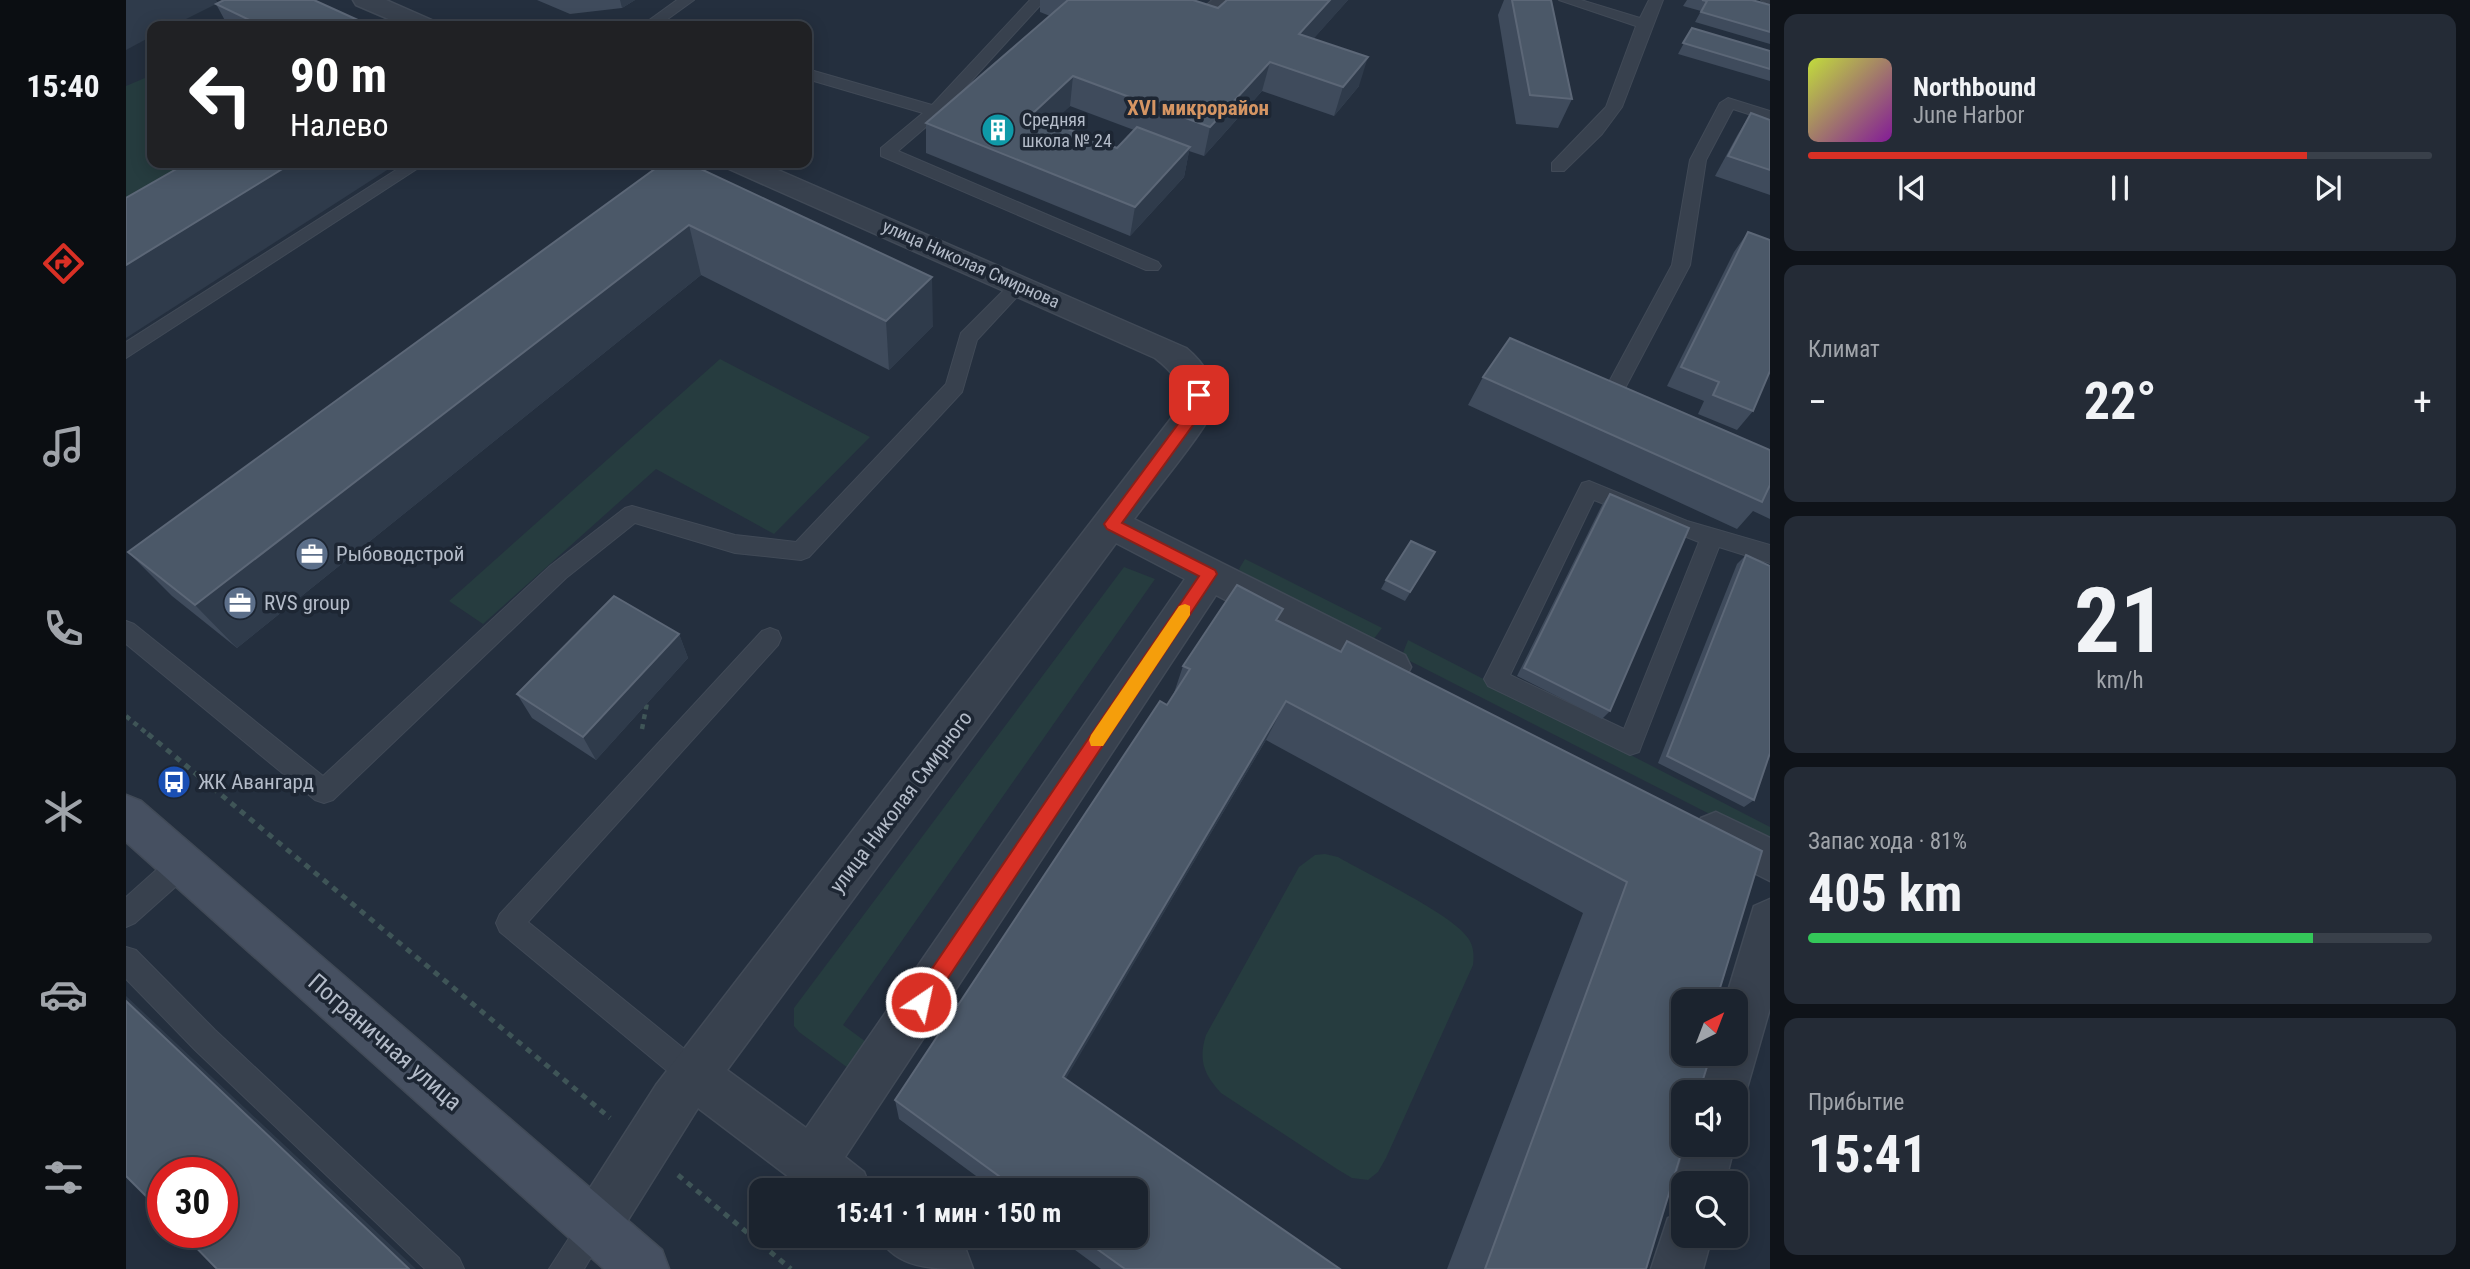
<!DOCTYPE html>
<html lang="ru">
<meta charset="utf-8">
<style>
:root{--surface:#1b232e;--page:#242b36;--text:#f1f3f6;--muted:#a0a4aa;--line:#39404a;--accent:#d93025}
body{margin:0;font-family:"Roboto Condensed",sans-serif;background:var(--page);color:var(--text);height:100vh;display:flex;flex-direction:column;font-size:26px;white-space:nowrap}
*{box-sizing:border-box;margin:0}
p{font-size:23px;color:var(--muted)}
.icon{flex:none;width:38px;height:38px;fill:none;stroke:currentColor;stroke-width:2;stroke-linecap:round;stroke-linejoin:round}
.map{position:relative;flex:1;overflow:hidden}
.drawer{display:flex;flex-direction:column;gap:14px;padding:14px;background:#0f1319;width:700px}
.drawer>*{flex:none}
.banner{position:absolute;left:21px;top:21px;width:665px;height:147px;border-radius:14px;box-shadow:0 4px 18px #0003,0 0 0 2px var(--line);background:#202124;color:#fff;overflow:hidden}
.needle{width:46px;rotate:42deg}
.tools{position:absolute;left:1545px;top:989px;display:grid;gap:14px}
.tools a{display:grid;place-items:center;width:77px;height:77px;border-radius:14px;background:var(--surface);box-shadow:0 4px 18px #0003,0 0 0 2px var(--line);font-size:35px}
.speed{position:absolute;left:21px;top:1157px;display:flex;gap:14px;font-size:35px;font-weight:700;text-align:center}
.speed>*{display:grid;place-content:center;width:91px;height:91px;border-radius:50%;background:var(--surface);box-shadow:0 4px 18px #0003,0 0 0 2px var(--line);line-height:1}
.speed .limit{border:10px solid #d22;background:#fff;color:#111}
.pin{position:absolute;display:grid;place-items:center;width:60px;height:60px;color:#fff;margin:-30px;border-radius:14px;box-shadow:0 4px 10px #0006}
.me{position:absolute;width:77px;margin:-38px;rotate:34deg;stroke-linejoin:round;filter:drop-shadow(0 0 5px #0008)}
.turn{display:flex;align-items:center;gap:24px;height:147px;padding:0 28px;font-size:32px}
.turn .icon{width:91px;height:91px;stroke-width:2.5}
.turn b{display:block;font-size:49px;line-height:60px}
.big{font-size:52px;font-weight:700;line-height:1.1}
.drawer .widget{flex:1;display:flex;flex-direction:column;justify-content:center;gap:10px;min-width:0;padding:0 24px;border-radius:14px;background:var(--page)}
.drawer .dial{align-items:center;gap:0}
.dial b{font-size:91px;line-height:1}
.song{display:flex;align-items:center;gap:21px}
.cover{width:84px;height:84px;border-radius:10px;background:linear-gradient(135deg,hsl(70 70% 55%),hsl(290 70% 35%))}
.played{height:7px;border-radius:4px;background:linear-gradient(90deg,var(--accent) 80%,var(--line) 80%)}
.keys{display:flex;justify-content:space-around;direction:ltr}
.heat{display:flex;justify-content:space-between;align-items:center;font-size:38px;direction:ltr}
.charge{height:10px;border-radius:5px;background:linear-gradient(90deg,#34c759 81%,var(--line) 0)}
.trip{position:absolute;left:623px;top:1178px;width:399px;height:70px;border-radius:14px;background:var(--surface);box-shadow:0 4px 18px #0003,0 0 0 2px var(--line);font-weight:700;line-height:70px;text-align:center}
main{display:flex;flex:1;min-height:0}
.menu{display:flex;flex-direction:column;width:126px;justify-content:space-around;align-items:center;background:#0b0e12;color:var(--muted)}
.menu .icon{width:49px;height:49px}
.menu .active{color:var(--accent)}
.menu b{font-size:32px;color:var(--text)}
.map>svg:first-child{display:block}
.green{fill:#263c3f}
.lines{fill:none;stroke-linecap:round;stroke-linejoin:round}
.lane-casing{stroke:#414a57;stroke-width:2}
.street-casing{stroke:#414a57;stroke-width:3}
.secondary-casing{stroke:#414a57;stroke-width:3}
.path-far1{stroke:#3f5557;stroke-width:4.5;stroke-dasharray:5 5;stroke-linecap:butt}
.path{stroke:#3f5557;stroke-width:5;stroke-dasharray:6 6;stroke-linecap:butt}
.lane{fill:#38414e;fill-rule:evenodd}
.street{fill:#38414e;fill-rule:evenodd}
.secondary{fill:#465061;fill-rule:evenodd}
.wall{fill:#3f4b5c;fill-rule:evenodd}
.shaded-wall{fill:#2f3b4b}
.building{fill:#4b5868;stroke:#5c6777;stroke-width:2}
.route{fill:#d93025;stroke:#8d1f18;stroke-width:2}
.slow{fill:#f59e0b}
.labels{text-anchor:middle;stroke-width:7;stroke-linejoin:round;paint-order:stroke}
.far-poi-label{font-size:18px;fill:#b4bcc9;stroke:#1d2633;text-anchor:start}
.far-street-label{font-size:18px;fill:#b4bcc9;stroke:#1d2633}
.far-quarter-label{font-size:21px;font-weight:bold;fill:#d59563;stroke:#1d2633}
.poi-label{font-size:21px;fill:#b4bcc9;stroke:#1d2633;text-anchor:start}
.street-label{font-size:21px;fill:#b4bcc9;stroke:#1d2633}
.near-street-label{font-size:24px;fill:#b4bcc9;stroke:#1d2633}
</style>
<main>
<nav class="menu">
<b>15:40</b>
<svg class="icon active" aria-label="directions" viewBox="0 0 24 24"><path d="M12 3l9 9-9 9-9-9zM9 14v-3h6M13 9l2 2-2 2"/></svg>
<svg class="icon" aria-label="music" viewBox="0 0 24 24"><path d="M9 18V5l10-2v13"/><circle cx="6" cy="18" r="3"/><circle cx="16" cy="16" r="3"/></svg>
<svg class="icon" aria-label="phone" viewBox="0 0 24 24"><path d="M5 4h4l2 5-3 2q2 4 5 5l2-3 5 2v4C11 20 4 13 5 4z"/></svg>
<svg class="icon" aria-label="climate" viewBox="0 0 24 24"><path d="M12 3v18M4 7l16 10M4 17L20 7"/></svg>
<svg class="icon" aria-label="car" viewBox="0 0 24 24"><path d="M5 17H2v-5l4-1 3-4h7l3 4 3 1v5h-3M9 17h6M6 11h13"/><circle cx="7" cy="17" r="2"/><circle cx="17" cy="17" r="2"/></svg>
<svg class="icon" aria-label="filters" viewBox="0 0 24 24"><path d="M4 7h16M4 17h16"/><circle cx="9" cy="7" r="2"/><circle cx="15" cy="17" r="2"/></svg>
</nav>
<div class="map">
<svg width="1644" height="1269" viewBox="0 0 1644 1269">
<rect width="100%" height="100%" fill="#242f3e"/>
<g class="green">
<polygon points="26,75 26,163 103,163 0,224 0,86"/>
<polygon points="594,359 744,437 648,534 530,469 357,624 323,601"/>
<polygon points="1119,559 1256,628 1247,640 1117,575 1113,569"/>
<polygon points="998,567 1029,579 717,1025 751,1050 733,1076 673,1032 668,1026 668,1008"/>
<polygon points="1282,640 1644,827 1644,836 1617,831 1280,659 1277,653"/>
<path d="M1199,854L1212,857C1241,874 1326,914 1342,938C1348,946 1348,956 1347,965L1260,1158L1252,1172L1242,1180L1226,1178L1211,1169L1095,1093C1078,1075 1072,1060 1080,1035L1173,867L1189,855Z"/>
</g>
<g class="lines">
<defs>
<g id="lane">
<polygon points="551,0 568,0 532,26 515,26"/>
<polygon points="904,0 919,0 815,114 772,151 1032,262 1035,266 1032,270 1020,270 755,156 755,148 797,113 681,79 681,69 806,105"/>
<polygon points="1016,0 1037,0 1073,12 1086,0 1101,0 1081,21 1076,22"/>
<polygon points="1433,0 1455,0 1514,18 1523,0 1537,0 1496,107 1476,134 1438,171 1426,171 1426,163 1480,107 1510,26"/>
<polygon points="1635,0 1644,0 1644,5"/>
<path d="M1602,98L1644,111V121L1607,109L1580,160L1564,265L1497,392L1510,397L1513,402L1510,407C1500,410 1482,405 1476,395L1546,265L1564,160L1594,103Z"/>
<polygon points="281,163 300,163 0,358 0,342"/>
<polygon points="893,279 902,285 851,340 836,392 683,557 675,560 609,553 509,523 440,578 207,800 198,803 189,800 0,644 0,621 8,624 197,776 424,566 499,508 506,506 609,535 670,542 820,384 835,333 887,281"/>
<path d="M1463,481L1561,521L1644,545V563L1593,547L1516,744L1513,752L1504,755L1362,686L1358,679L1456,483ZM1468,500L1573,542L1498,729L1384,675Z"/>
<polygon points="644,628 652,631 655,638 652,645 402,922 578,1065 582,1075 578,1085 568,1089 558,1085 374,932 370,923 374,914 636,631"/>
<polygon points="56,852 65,855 69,864 65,873 9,923 0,927 0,897 47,855"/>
<polygon points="0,947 10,950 89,1030 333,1258 338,1269 299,1269 69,1050 0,979"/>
<polygon points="469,1211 480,1215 484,1226 458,1269 423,1269 458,1215"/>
</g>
<g id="street">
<polygon points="227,0 260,0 308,21 312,26 279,26 230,5"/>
<path d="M599,163H636L1060,348C1077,362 1094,385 1087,409C1081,429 1024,497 1008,519L1279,655L1285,667L1279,679L1265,684L1251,679L1090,595L719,1157L738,1172L745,1190H680L572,1108L487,1244L469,1252L451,1244L443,1226L451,1208L530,1085L1054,407C1057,383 1047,372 1029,358L603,169ZM990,543L1059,579L680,1128L601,1070Z"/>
<polygon points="1590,812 1644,838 1644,881 1575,846 1569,832 1575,818"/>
<polygon points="1644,899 1644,1008 1615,1109 1610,1111 1610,1092 1574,1092 1584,1054 1610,1054 1610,1001 1599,1001 1628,906"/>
<polygon points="1559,1144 1609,1144 1599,1183 1558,1183 1558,1201 1549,1183"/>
<polygon points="1558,1211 1558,1236 1586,1236 1577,1269 1525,1269 1542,1218"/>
<path d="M752,1236H820L840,1250L847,1269C805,1269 771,1269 752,1236Z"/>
</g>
<polygon id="secondary" points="0,795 15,801 536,1250 543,1269 478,1269 0,842"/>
</defs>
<use href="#lane" class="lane-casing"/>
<use href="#street" class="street-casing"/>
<use href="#secondary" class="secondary-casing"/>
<g class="path-far1">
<polyline points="0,716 24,736"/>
<polyline points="516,729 521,703"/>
</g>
<g class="path">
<polyline points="22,734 484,1118"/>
<polyline points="552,1175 665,1269"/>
</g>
<use href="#lane" class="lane"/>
<use href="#street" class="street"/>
<use href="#secondary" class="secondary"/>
</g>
<g class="wall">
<polygon points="411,0 509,0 496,8 444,14"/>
<path d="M914,0H1067L1092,8L1101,0H1222L1187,39L1233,86L1208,116L1136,91L1078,156L1063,151L1058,177L1004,236L800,153V123L924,16L914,12ZM944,106L1008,130L991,148L925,123Z"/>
<polygon points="1378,0 1425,0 1446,99 1432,128 1390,124 1372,15"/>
<polygon points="1561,0 1626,0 1644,5 1644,44 1569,22 1575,11 1557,6"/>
<polygon points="90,4 245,26 102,26"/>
<polygon points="1566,28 1644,51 1644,81 1552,54"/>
<polygon points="1625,113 1644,120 1644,195 1589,176 1612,134"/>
<polygon points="537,163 807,326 763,370 575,275 111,648 46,596 2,552"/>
<polygon points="1622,232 1627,411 1611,430 1572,414 1578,401 1541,386 1608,252"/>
<polygon points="1357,377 1644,450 1644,519 1627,511 1611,529 1342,405"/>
<polygon points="1484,494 1484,711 1476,719 1391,676 1477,503"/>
<polygon points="1309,552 1279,601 1255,589 1260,580"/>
<polygon points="1620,555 1628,800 1618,807 1532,763 1611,564"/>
<polygon points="1152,620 1215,652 1636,851 1590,1001 1520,1269 1321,1269 1457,913 1140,740 939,1079 1214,1269 975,1269 930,1236 1010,1236 1010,1190 869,1190 773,1119 769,1100 1041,705 1047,696 1057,666"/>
<polygon points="553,634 562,658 470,760 406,718 391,694"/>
</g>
<g class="shaded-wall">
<polygon points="0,0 90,0 92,3 46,26 26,26 26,36 0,50"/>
<polygon points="494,0 509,0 496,8"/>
<polygon points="1204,0 1222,0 1165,64 1173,34"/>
<polygon points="1242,57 1233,86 1208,116 1217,87"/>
<polygon points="1144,62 1136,91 1078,156 1084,127"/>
<polygon points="947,76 944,106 903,145 905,115"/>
<polygon points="1064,147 1058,177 1004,236 1009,207"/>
<polygon points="166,163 272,163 0,338 0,265"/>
<polygon points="563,225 575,275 111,648 69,605"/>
<polygon points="806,277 807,326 763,370 760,321"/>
<polygon points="553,634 562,658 470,760 457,737"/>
<polygon points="1160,701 1140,740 929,1097 937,1077"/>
<polygon points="0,996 290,1269 283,1269 0,1001"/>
</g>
<g class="building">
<polygon points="98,0 188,0 245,26 136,26 90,4"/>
<polygon points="942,0 1067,0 1092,8 1101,0 1204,0 1173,34 1242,57 1217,87 1144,62 1084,127 947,76 905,115 991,148 1011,127 1064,147 1009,207 800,123"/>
<polygon points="1386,0 1425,0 1446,99 1404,95"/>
<polygon points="1576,0 1626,0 1644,5 1644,32 1575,12 1581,1"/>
<polygon points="1566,28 1644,51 1644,69 1557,43"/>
<polygon points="1625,113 1644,120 1644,170 1602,156"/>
<polygon points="61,163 166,163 0,265 0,198"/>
<polygon points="537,163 562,163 806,277 760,321 563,225 69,605 2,552"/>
<polygon points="1622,232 1644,240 1644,371 1627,411 1587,395 1593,382 1555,367"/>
<polygon points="1384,338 1644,450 1644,485 1636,502 1357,377"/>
<polygon points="1484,494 1563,528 1484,711 1398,668"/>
<polygon points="1285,541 1309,552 1284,592 1260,580"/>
<polygon points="1620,555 1644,566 1644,753 1628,800 1541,756"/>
<polygon points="1111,585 1157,609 1150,620 1215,652 1221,641 1636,851 1590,1001 1558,1001 1558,1054 1585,1054 1573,1092 1558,1092 1558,1144 1520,1269 1359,1269 1501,882 1160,701 937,1077 1214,1269 999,1269 953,1236 1010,1236 1010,1190 892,1190 769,1100 1034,701 1041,705 1064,669 1057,666"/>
<polygon points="488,596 553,634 457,737 391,694"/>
<polygon points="0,1001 283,1269 91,1269 55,1232 96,1232 96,1172 37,1172 37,1213 0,1176"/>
</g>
<polygon class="route" points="1073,390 1080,395 1075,414 996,523 1089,570 1091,574 802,1008 795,1011 788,1008 785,1002 788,995 1073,576 981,529 978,524 1063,409 1066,395"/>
<polygon class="slow" points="1059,604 1064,606 1064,615 977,746 965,746 963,740 965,735 1053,606"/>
<defs>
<symbol id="building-disc" viewBox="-11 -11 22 22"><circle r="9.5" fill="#0f9aa8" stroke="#1d2633"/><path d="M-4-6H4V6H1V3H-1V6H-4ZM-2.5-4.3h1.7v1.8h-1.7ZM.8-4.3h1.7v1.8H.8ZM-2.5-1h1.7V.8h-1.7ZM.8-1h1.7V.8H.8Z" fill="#fff"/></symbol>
<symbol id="office-disc" viewBox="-11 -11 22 22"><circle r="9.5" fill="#5c6f8a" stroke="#1d2633"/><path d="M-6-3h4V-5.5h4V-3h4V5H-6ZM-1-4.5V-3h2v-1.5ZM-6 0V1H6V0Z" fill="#fff"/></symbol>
<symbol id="bus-disc" viewBox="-11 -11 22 22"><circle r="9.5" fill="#1a4fb4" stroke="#1d2633"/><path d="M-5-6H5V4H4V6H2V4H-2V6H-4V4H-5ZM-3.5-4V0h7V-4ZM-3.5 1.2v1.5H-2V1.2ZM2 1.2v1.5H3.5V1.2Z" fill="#fff"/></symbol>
</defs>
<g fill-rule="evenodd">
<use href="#building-disc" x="853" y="111" width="38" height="38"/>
<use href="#office-disc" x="167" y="535" width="38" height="38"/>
<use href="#office-disc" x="95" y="584" width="38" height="38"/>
<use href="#bus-disc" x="29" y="763" width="38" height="38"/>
</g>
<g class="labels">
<g class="far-poi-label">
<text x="896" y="126">Средняя<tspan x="896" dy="21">школа № 24</tspan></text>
</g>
<g class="far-street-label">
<text transform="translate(845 264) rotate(24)" y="6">улица Николая Смирнова</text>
</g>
<g class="far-quarter-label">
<text x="1072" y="115">XVI микрорайон</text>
</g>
<g class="poi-label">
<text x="210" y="561">Рыбоводстрой</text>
<text x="138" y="610">RVS group</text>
<text x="72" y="789">ЖК Авангард</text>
</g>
<g class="street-label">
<text transform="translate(775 802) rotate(-53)" y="7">улица Николая Смирного</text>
</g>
<g class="near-street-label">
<text transform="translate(259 1042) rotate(41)" y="8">Пограничная улица</text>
</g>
</g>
</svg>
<div class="tools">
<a><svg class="needle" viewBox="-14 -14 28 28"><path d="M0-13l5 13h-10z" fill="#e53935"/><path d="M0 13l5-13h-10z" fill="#a0a4aa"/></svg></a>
<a><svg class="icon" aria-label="sound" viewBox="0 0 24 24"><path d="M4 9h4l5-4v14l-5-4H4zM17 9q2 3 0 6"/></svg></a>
<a><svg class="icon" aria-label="search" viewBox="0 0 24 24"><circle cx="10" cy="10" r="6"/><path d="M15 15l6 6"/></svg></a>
</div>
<div class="speed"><div class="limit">30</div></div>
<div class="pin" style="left:1073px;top:395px;background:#d93025"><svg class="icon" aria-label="arrive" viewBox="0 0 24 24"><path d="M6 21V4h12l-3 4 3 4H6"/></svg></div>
<svg class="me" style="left:795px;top:1002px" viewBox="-20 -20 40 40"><circle r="17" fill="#d93025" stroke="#fff" stroke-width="3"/><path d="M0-11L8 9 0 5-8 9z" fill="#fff"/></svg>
<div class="trip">15:41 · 1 мин · 150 m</div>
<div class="banner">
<div class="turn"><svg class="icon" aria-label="left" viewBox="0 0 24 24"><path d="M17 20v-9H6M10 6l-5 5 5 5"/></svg><div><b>90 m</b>Налево</div></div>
</div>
</div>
<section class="drawer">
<div class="widget">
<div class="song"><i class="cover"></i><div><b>Northbound</b><p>June Harbor</p></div></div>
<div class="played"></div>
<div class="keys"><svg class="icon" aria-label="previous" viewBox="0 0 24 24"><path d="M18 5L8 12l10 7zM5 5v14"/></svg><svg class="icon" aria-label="pause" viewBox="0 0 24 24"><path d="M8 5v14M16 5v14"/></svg><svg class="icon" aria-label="next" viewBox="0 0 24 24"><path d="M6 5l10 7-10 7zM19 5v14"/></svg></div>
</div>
<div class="widget"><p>Климат</p>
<div class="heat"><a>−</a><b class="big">22°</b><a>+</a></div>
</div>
<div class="widget dial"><b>21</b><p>km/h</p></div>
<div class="widget"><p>Запас хода · 81%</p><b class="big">405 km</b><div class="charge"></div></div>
<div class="widget"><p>Прибытие</p><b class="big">15:41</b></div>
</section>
</main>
